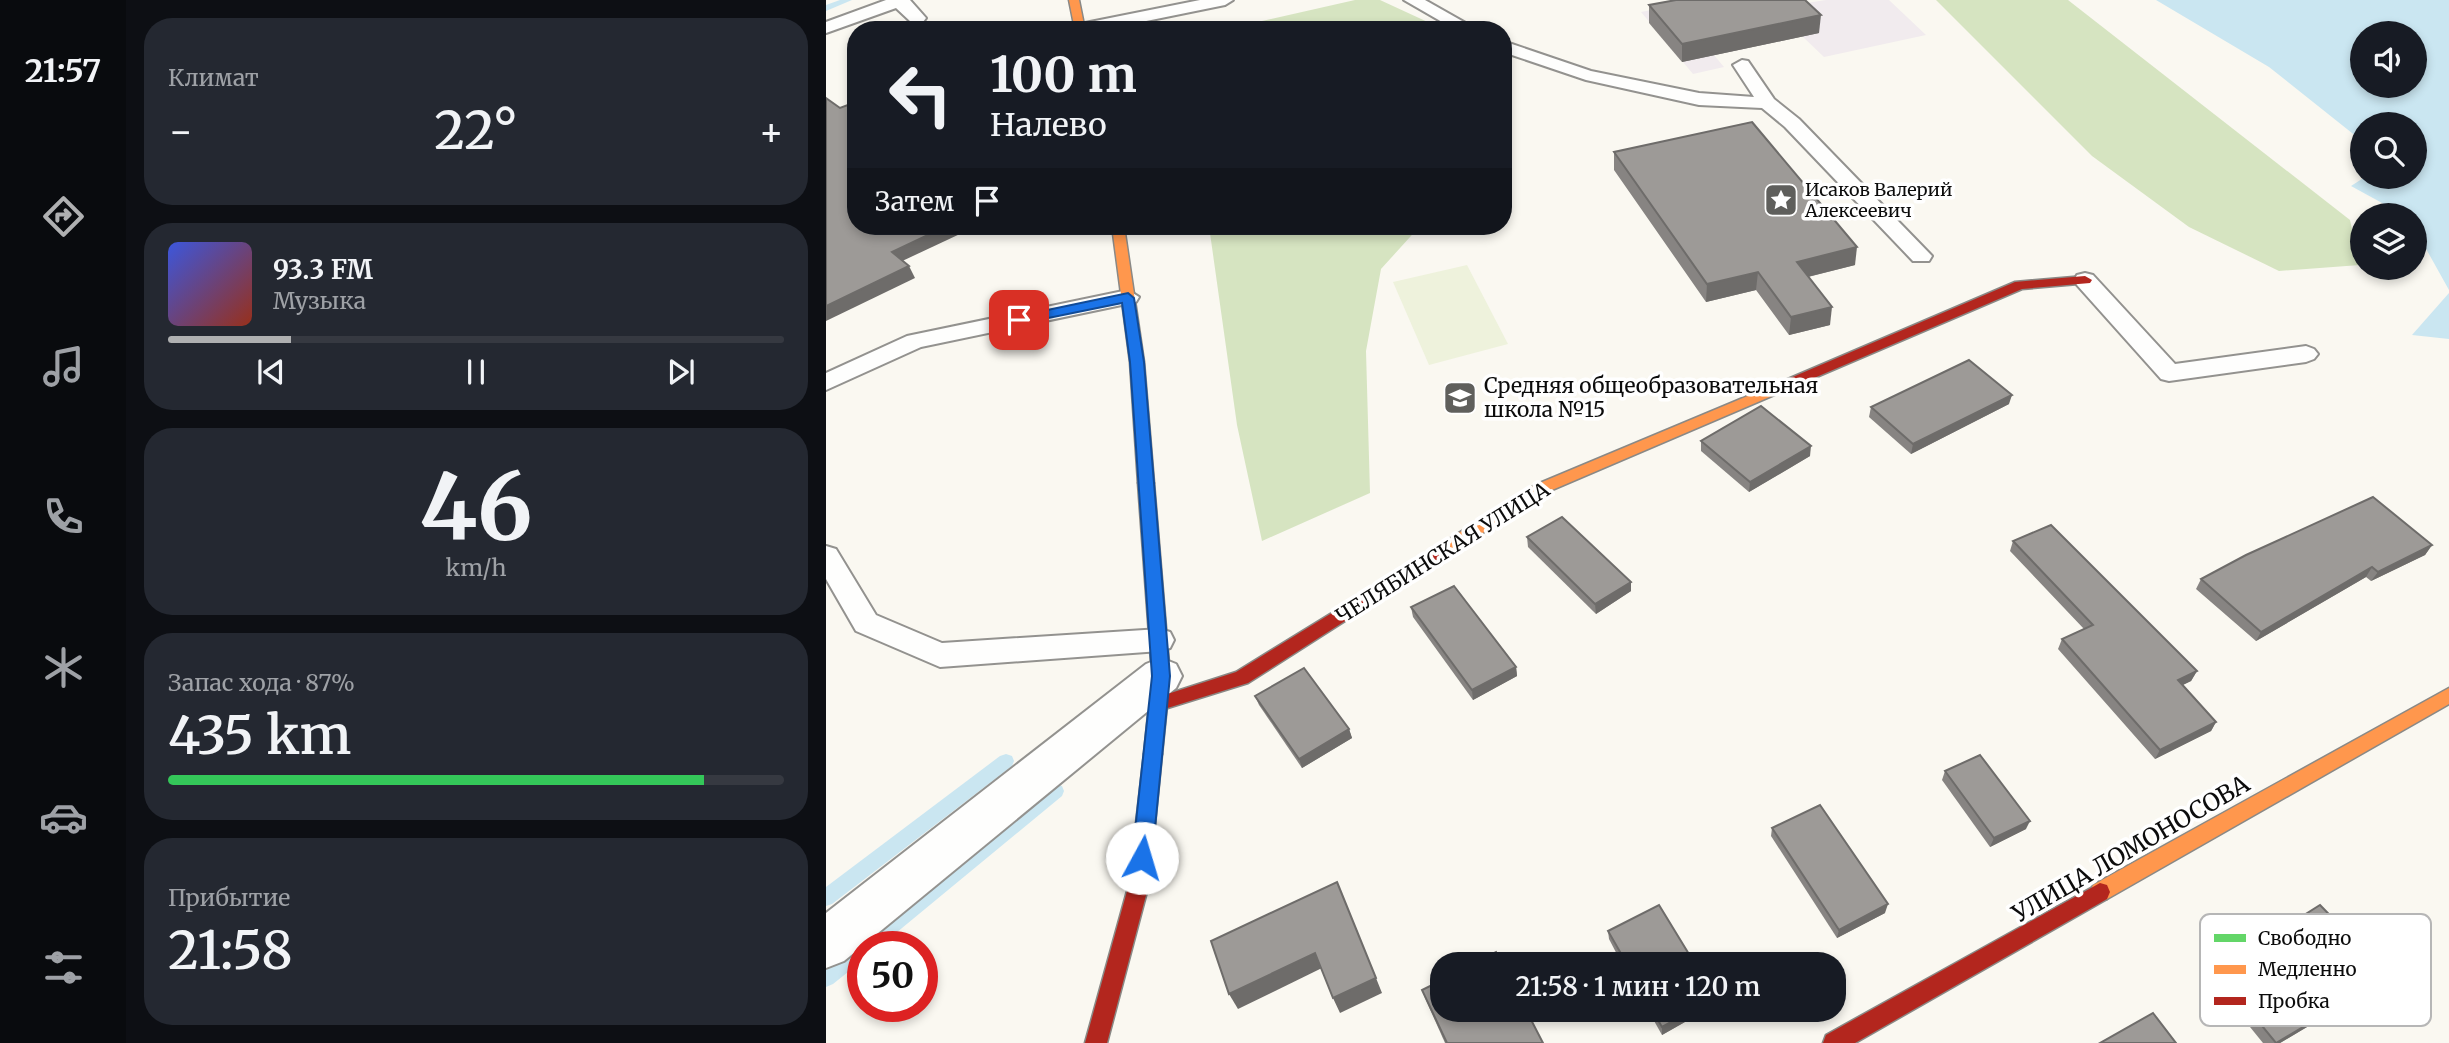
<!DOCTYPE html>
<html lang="ru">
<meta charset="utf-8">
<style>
:root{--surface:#171b24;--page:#242831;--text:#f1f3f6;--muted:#9ea1a6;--line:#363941;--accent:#afb0b1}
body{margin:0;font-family:Merriweather,serif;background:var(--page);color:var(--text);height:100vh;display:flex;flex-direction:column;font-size:26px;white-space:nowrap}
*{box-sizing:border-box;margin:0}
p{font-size:23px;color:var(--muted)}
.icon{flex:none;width:38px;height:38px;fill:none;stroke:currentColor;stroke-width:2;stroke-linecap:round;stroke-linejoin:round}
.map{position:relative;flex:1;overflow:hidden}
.panel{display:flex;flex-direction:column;gap:18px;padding:18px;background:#0d0f14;width:700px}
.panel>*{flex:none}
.banner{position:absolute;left:21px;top:21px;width:665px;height:214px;border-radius:28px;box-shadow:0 4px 10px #0003;background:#171b24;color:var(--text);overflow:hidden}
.tools{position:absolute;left:1524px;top:21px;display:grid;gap:14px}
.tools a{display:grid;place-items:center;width:77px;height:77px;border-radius:50%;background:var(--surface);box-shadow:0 4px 10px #0003;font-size:35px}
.speed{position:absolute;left:21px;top:931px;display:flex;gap:14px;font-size:35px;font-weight:700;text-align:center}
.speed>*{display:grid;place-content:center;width:91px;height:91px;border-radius:50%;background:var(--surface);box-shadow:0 4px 10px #0003;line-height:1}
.speed .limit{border:10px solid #d22;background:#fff;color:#111}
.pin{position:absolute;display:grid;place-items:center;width:60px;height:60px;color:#fff;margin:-30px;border-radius:14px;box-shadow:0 4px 10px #0006}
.me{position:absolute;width:77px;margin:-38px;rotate:6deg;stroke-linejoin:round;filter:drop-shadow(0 0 5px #0008)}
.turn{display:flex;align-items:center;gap:24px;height:147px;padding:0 28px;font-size:32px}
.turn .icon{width:91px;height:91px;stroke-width:2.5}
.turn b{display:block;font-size:49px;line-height:60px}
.then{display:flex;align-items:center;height:66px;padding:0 28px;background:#0003;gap:14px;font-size:26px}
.big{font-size:52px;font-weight:600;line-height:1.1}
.panel .card{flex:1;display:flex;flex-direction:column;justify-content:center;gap:10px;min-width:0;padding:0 24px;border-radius:28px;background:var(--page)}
.panel .dial{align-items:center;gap:0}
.dial b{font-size:91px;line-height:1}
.song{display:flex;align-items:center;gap:21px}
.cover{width:84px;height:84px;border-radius:10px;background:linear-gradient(135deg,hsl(230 70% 55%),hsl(10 70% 35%))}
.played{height:7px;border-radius:4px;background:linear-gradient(90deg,var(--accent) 20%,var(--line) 20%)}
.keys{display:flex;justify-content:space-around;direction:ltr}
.heat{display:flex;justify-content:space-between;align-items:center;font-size:38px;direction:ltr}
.charge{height:10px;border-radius:5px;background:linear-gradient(90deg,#34c759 87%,var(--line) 0)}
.trip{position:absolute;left:604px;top:952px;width:416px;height:70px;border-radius:28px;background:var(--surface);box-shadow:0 4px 10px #0003;font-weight:600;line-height:70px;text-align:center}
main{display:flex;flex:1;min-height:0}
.tabs{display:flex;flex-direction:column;width:126px;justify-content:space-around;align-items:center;background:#090b0e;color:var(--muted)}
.tabs .icon{width:49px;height:49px}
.tabs .current{color:var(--accent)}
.tabs b{font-size:32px;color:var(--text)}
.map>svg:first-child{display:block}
.industrial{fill:#f1ebee}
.forest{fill:#d6e4c1}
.pitch{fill:#eef2dc}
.water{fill:#cae6f1;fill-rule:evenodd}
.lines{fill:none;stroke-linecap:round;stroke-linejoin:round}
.stream{fill:#cae6f1;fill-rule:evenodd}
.lane-casing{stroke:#93928f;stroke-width:4}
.street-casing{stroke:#93928f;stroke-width:4}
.fast-casing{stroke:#8a8986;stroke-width:3}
.slow-casing{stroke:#8a8986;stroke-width:3}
.jam-casing{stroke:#8a8986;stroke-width:3}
.lane{fill:#fefefd;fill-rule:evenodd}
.street{fill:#fefefd;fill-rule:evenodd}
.fast{fill:#63d668;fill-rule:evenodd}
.slow{fill:#ff974d;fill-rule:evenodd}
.jam{fill:#b3261e;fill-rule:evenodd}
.wall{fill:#878482}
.shaded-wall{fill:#6e6c6a}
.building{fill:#9d9a97;stroke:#6e6c6a;stroke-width:2}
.route{fill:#1a73e8;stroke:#114b97;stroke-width:2}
.labels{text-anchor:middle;stroke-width:7;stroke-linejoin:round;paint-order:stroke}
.far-poi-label{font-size:18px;fill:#0c0c0c;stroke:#fff;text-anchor:start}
.poi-label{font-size:21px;fill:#0c0c0c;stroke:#fff;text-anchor:start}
.street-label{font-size:21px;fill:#0c0c0c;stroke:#fff}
.near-street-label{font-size:24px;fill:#0c0c0c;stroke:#fff}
.key{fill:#fff;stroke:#b6b6b6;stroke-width:2}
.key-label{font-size:19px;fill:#0c0c0c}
</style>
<main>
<nav class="tabs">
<b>21:57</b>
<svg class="icon current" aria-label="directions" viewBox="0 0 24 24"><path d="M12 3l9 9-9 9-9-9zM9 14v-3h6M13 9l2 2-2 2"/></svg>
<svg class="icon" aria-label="music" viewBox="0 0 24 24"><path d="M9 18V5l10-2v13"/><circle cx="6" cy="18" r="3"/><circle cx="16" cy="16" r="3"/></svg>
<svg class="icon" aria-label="phone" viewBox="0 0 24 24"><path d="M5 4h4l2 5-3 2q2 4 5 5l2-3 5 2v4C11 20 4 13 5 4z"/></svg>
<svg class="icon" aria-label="climate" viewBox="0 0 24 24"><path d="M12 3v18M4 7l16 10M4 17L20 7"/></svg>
<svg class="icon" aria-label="car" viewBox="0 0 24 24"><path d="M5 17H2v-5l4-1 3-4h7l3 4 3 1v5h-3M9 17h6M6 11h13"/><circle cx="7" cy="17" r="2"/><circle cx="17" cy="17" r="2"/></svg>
<svg class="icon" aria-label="filters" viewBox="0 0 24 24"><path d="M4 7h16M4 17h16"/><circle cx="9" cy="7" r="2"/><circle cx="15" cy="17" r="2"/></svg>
</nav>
<section class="panel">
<div class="card"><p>Климат</p>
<div class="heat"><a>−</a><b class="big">22°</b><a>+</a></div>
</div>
<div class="card">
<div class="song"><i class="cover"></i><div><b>93.3 FM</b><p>Музыка</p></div></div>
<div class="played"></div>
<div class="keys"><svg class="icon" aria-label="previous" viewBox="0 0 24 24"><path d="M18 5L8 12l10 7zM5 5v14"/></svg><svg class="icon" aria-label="pause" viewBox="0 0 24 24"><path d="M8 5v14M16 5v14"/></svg><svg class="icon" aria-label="next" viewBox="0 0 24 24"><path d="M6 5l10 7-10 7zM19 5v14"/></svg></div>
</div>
<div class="card dial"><b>46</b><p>km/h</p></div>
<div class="card"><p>Запас хода · 87%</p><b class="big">435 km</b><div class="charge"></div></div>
<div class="card"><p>Прибытие</p><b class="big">21:58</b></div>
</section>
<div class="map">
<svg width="1623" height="1043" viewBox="0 0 1623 1043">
<rect width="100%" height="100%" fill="#faf8f1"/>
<polygon class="industrial" points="876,0 934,10 1000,0 1063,0 1100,35 998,57 976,36 888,55 898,67 867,74 815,12"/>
<g class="forest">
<polygon points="529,0 554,0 619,30 396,30"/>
<polygon points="1110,0 1242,0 1524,220 1534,265 1453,271 1363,227 1266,156"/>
<polygon points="383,226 594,226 555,269 540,351 544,493 436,541 411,425"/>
</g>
<polygon class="pitch" points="641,265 682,344 603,365 567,282"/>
<g class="water">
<path d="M1330,0H1623V290L1589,229V215H1578L1525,186L1539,177H1589V124H1536V141L1443,67ZM1536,33H1589V86H1536Z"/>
<polygon points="1623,293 1623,339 1586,335"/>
</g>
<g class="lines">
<g class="stream">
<polygon points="14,0 26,0 0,11 0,5"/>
<polygon points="180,754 186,756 188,761 186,766 6,904 0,906 0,887 174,756"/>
<polygon points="230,784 236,786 238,791 236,796 53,947 37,947 37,960 7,984 0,987 0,966 224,786"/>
</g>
<defs>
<g id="lane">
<polygon points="60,0 84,0 100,18 97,22 85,22 70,8 0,33 0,22"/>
<polygon points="374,0 407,0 399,5 276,30 245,29 254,24"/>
<polygon points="578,0 599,0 652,30 630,30"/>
<polygon points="677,41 765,71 873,93 928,97 907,65 916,60 922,61 948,99 973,119 1106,256 1103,261 1087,261 959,127 936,108 873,105 760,80 677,52"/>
<polygon points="1259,273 1267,275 1349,364 1480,346 1488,349 1492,354 1488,359 1480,362 1343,381 1335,379 1251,285 1248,280 1251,275"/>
<polygon points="302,290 313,297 310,302 95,347 0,390 0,373 81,336"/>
<polygon points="0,546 10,549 50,615 116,643 334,629 344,632 348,640 344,648 334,651 114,667 30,631 0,579"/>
</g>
<polygon id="street" points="335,658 350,664 356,676 350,688 18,961 0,968 0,913 320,664"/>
<polygon id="fast" points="320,477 328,483 344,676 336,754 333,760 327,762 321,760 318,754 326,676 312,483"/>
<g id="slow">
<polygon points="243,0 253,0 259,30 249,30"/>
<polygon points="286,226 298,226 318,362 328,483 320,489 312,483 304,362"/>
<polygon points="955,382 962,387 960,390 719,493 616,559 604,559 602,555 604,551 709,485"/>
<polygon points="1623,688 1623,704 1281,899 1274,901 1267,899 1264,892 1267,885"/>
</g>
<g id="jam">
<polygon points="1259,276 1266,280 1264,283 1196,289 960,390 955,392 948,387 950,384 1189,282"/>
<polygon points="610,549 616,551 618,555 616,559 422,683 332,711 326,709 323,704 326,699 410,672"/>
<polygon points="327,746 333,748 336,754 323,884 281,1043 259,1043 303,884 318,754 321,748"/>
<polygon points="1274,883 1281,885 1284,892 1281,899 1029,1043 997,1043 1000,1035"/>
</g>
</defs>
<use href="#lane" class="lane-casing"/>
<use href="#street" class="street-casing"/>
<use href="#fast" class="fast-casing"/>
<use href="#slow" class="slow-casing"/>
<use href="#jam" class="jam-casing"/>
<use href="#lane" class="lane"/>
<use href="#street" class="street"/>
<use href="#fast" class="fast"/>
<use href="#slow" class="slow"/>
<use href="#jam" class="jam"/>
</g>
<g class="wall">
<polygon points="823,5 993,33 856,62 823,23"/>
<polygon points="788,152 1029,265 982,277 1004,325 963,335 930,290 880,302 788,170"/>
<polygon points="1183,404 1085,454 1043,417 1045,407"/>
<polygon points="875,441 984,456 923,492 875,451"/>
<polygon points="701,537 805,582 805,591 770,614 702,547"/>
<polygon points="1187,541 1371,671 1365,681 1356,685 1390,722 1385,731 1329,759 1232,649 1236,639 1258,629 1184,551"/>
<polygon points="1606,545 1599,555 1545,581 1540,577 1430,641 1370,589 1375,579"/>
<polygon points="585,607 690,667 691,676 647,700 587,617"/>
<polygon points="429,696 523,729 526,738 476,768 433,705"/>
<polygon points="1119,771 1200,829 1164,847 1116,780"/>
<polygon points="946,828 1059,913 1011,938 945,836"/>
<polygon points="782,931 869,964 796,964 783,939"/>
<polygon points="1424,949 1555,983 1454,1043 1437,1043 1377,969 1383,961"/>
<polygon points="596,990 717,1043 619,1043 599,998"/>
<polygon points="822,1010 880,1010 836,1035"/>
</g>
<g class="shaded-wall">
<polygon points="995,15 993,33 856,62 856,44"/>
<polygon points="121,226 151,226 72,263 66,252"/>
<polygon points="1031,247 1029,265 969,280 971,262"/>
<polygon points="83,266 89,278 0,321 0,306"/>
<polygon points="932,272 930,290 880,302 881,284"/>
<polygon points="1006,307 1004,325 963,335 965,317"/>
<polygon points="1186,395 1183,404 1085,454 1087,444"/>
<polygon points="985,446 984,456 923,492 924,482"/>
<polygon points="1606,545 1599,555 1545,581 1552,572"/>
<polygon points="1546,567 1540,577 1430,641 1435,632"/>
<polygon points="805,582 805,591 770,614 769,604"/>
<polygon points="690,667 691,676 647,700 646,690"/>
<polygon points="1371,671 1365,681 1347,690 1352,680"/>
<polygon points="1390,722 1385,731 1329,759 1334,750"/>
<polygon points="523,729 526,738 476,768 473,759"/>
<polygon points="1204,821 1200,829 1164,847 1168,838"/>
<polygon points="1062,904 1059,913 1011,938 1013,930"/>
<polygon points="489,953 496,968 412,1009 403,994"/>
<polygon points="1563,976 1555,983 1454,1043 1449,1043"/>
<polygon points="550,978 556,993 514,1013 507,998"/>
<polygon points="867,1010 880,1010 836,1035 836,1027"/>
</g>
<g class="building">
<polygon points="850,0 979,0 995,15 856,44 823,5"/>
<polygon points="0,98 14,108 30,102 30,226 121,226 66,252 83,266 0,306"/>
<polygon points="926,122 1031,247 971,262 1006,307 965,317 932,272 881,284 788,152"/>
<polygon points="1143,360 1186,395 1087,444 1045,407"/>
<polygon points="935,406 985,446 924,482 875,441"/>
<polygon points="1547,497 1606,545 1552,572 1546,567 1435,632 1375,579 1420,555"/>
<polygon points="736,517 805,582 769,604 701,537"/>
<polygon points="1225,525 1371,671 1352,680 1390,722 1334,750 1236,639 1267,625 1187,541"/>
<polygon points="628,586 690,667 646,690 585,607"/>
<polygon points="478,668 523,729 473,759 429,696"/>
<polygon points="1154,755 1204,821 1168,838 1119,771"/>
<polygon points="994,805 1062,904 1013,930 946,828"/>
<polygon points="511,882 550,978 507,998 489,953 403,994 385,941"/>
<polygon points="833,905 869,964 801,964 782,931"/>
<polygon points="1494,905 1563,976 1450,1043 1383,961 1418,942 1424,949"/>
<polygon points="670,952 676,964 646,964"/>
<polygon points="616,980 616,1010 700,1010 717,1043 621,1043 596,990"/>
<polygon points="826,1010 867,1010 836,1027"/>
<polygon points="1327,1013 1350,1043 1274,1043"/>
</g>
<polygon class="route" points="302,293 308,298 318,362 344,676 326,858 323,865 316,867 309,865 306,858 326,676 304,362 296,303 193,324 186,320 193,316"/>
<defs>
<symbol id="sight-square" viewBox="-11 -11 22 22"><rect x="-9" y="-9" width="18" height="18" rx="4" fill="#5f5f5c" stroke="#fff"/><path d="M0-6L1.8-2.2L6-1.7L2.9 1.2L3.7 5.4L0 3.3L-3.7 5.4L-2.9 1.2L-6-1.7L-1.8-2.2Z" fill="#fff"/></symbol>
<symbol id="school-square" viewBox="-11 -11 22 22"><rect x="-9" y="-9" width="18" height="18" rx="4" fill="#5f5f5c" stroke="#fff"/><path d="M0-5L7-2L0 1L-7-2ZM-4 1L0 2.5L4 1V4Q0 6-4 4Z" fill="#fff"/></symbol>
</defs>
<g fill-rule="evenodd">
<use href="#sight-square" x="936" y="181" width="38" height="38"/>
<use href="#school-square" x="615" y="379" width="38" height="38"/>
</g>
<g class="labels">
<g class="far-poi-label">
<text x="979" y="196">Исаков Валерий<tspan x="979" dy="21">Алексеевич</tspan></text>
</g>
<g class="poi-label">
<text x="658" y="393">Средняя общеобразовательная<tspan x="658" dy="24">школа №15</tspan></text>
</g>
<g class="street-label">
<text transform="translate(617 553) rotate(-32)" y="7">ЧЕЛЯБИНСКАЯ УЛИЦА</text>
</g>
<g class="near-street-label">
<text transform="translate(1305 849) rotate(-30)" y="8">УЛИЦА ЛОМОНОСОВА</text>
</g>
</g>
<rect x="1374" y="914" width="231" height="112" rx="10" class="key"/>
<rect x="1388" y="934" width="32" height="8" fill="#63d668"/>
<rect x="1388" y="965" width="32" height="9" fill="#ff974d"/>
<rect x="1388" y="997" width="32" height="8" fill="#b3261e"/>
<g class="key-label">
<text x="1432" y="945">Свободно</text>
<text x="1432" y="976">Медленно</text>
<text x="1432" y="1008">Пробка</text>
</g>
</svg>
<div class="tools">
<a><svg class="icon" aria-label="sound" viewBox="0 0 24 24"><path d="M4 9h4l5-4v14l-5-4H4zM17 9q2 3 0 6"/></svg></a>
<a><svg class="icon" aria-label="search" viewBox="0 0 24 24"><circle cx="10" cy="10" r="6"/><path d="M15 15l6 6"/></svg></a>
<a><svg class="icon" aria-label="layers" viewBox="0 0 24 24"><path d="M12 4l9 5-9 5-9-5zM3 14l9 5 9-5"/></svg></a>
</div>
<div class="speed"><div class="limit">50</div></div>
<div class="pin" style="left:193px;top:320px;background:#d93025"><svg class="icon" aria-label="arrive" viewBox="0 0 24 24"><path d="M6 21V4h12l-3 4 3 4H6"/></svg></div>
<svg class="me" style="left:316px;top:858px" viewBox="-20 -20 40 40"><circle r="19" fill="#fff"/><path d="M0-13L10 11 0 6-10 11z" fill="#1a73e8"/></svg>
<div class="trip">21:58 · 1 мин · 120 m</div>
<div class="banner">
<div class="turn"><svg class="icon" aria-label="left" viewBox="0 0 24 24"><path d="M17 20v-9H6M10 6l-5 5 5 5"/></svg><div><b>100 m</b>Налево</div></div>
<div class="then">Затем<svg class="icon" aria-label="arrive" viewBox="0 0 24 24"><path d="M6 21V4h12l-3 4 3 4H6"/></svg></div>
</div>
</div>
</main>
